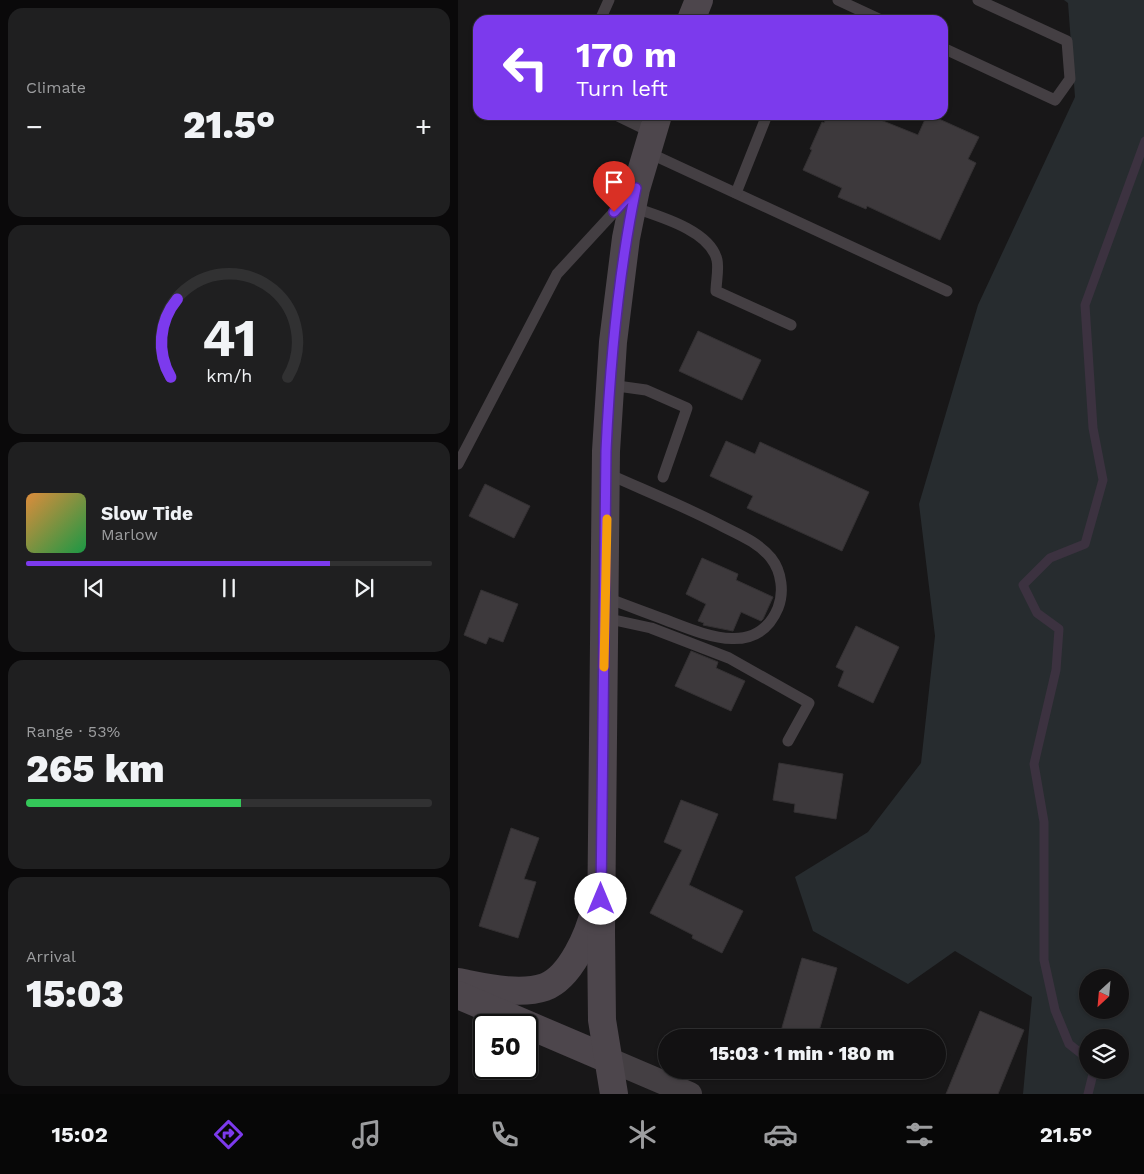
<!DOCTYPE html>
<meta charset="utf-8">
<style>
:root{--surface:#121112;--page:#1f1f20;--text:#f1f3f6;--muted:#9c9d9f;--line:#313132;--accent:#7c3aed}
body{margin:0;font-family:"Work Sans",sans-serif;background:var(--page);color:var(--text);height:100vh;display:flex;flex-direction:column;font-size:19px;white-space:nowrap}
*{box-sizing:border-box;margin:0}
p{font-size:16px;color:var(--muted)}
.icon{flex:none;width:28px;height:28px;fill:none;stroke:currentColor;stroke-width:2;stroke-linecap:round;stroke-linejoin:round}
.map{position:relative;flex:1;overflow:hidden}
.details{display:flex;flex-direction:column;gap:8px;padding:8px;background:#0a090a;width:458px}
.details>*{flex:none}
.guide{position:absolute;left:15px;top:15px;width:475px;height:105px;border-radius:15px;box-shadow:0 1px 4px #0004,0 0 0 1px var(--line);background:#7c3aed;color:#fff;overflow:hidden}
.needle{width:32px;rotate:206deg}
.controls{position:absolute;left:621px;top:969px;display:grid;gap:10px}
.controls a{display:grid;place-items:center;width:50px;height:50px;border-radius:50%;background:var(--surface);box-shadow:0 1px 4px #0004,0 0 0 1px var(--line);font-size:25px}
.speed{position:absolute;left:15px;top:1014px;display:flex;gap:10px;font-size:25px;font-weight:700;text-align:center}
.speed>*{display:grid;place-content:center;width:65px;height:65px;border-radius:50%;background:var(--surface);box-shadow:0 1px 4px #0004,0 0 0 1px var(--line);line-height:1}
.speed .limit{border:2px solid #111;border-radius:8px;background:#fff;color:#111}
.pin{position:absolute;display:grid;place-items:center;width:42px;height:42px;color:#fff;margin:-51px -21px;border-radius:50% 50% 50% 0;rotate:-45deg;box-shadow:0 0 5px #0007}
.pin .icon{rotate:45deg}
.me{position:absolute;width:55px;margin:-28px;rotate:0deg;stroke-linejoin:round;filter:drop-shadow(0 0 4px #0008)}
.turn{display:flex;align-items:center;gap:18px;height:105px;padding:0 20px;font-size:22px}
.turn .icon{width:65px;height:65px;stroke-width:2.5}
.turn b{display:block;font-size:35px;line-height:42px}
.big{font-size:38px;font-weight:800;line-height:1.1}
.details .widget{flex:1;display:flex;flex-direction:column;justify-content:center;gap:8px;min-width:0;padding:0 18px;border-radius:15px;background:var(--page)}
.details .dial{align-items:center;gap:0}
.dial svg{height:130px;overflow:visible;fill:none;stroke:var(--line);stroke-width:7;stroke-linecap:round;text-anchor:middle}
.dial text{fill:var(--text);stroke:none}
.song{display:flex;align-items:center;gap:15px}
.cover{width:60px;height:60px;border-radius:8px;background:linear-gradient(135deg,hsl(30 70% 55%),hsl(140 70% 35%))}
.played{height:5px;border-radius:2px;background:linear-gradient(90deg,var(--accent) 75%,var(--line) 75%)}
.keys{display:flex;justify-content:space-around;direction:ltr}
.heat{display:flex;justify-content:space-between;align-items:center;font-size:28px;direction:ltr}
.charge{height:8px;border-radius:4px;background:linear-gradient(90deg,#34c759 53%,var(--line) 0)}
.trip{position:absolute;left:200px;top:1029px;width:288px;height:50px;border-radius:25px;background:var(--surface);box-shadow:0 1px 4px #0004,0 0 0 1px var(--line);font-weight:800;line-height:50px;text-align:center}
.dock{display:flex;height:80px;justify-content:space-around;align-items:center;background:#070707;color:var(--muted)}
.dock .icon{width:35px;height:35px}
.dock .on{color:var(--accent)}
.dock b{font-size:22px;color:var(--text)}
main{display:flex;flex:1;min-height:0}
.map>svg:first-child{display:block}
.green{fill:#272c2f;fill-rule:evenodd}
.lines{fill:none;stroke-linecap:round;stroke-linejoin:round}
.stream{stroke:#3c3240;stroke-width:9}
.building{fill:#3d393c;stroke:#343133}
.lane{stroke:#443f43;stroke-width:11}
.street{stroke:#443f43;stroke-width:24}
.secondary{stroke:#4d464c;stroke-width:28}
.route-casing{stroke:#51269a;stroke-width:12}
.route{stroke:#7c3aed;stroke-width:9}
.slow{stroke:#f59e0b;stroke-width:9}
</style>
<main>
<section class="details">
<div class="widget"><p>Climate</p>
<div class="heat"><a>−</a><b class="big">21.5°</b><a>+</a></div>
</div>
<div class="widget dial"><svg viewBox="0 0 100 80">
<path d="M14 69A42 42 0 1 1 86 69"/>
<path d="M14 69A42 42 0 0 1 18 21" stroke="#7c3aed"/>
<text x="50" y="56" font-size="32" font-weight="700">41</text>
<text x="50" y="72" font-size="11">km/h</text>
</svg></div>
<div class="widget">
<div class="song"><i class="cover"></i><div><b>Slow Tide</b><p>Marlow</p></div></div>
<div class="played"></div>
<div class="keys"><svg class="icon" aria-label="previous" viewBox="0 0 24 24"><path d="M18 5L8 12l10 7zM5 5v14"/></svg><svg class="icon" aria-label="pause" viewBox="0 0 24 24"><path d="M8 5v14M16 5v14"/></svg><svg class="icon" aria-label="next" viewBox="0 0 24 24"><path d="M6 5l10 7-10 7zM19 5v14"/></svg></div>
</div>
<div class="widget"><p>Range · 53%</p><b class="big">265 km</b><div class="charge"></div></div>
<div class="widget"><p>Arrival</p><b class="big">15:03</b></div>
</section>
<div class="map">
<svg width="687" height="1094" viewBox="0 0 687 1094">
<rect width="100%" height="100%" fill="#181718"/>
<path class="green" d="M606,0H686V1094H565L574,997L497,951L450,984L355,931L337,877L410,832L463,763L477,636L461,504L520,305L617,97L610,3ZM630,978H662V1010H630ZM630,1038H662V1070H630Z"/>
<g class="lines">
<g class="stream">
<polyline points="630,1059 611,1044 597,1010 586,960 586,822 576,764 598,670 601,629 579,613 565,585 592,558 627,544 645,480 635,428 627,305 687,141"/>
<polyline points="630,1094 636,1070"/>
</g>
</g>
<g class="building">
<polygon points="370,115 410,115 460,135 469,115 472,115 521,137 510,159 518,163 482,240 409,206 408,209 380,197 384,188 345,170 354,150 352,149 364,122 366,123"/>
<polygon points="240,331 303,360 284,400 221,371"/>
<polygon points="268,441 297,454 302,442 411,492 384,551 289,508 295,496 252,476"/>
<polygon points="27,484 72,506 56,538 11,516"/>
<polygon points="244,558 280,574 278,580 315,597 305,619 303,621 283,612 275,631 245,625 246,623 240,621 248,604 228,594"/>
<polygon points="23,590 60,604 45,642 31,637 28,644 6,635"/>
<polygon points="398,626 441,647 415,703 380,686 386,671 378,667"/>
<polygon points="233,651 260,662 258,668 287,681 273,711 217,686"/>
<polygon points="321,763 385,774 378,819 336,812 337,804 315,800"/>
<polygon points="223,800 260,814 231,885 285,911 264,953 234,938 235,935 192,913 224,850 206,842"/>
<polygon points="53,828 81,838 66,879 78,882 60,938 21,926"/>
<polygon points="344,958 379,968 359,1038 321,1038"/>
<polygon points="522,1011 566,1030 540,1094 488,1094"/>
</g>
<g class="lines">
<g class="lane">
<polyline points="380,0 423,20"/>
<polyline points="142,20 151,0"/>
<polyline points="485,48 597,100 612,79 609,41 520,0"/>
<polyline points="158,115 195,133"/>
<polyline points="189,152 489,291"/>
<polyline points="278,193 309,115"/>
<path d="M174,207C200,216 252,230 259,260C261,269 258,282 258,291L333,325"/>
<polyline points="152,385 188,390 229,408 205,477"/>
<polyline points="0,464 99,274 170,197"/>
<path d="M147,597C167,605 187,612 208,620C245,634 299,659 320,608C326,593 324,572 313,558C301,543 282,535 266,527C228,507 188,491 148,473"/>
<polyline points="147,618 193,628 271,658 351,703 330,741"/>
</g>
<polyline class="street" points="150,1059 232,1094"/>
<g class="secondary">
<polyline points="233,20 241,0"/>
<path d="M0,982C26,987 61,996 87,987C113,977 131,934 137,909"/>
<polyline points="0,995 150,1059"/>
<polyline points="156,1094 144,1020 143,932 148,451 155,342 168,238 178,189 200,115"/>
</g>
</g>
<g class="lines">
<defs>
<path id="route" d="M143,899L148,451C152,362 160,275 178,188L156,212"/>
</defs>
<use href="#route" class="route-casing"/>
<use href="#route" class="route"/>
<polyline class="slow" points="146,667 149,519"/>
</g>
</svg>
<div class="controls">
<a><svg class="needle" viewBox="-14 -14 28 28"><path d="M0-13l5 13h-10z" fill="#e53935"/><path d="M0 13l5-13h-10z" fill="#9c9d9f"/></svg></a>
<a><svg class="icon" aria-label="layers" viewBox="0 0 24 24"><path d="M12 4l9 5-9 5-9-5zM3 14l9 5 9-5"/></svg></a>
</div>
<div class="speed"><div class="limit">50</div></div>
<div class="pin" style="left:156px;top:212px;background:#d93025"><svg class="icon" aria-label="arrive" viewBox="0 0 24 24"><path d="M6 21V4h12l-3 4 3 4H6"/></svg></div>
<svg class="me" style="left:143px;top:899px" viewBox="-20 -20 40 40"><circle r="19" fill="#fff"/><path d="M0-13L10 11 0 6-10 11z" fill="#7c3aed"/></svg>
<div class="trip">15:03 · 1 min · 180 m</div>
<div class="guide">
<div class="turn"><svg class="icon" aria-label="left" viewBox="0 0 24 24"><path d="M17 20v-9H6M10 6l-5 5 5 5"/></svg><div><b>170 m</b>Turn left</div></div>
</div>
</div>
</main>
<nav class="dock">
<b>15:02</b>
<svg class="icon on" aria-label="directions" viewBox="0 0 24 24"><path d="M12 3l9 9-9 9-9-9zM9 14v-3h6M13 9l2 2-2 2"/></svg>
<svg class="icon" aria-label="music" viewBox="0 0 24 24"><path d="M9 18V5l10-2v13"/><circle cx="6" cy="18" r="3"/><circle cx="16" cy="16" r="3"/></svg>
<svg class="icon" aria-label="phone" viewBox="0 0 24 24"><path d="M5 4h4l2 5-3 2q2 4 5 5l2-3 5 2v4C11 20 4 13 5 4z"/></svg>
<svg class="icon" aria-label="climate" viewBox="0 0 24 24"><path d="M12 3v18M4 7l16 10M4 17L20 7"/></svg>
<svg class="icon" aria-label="car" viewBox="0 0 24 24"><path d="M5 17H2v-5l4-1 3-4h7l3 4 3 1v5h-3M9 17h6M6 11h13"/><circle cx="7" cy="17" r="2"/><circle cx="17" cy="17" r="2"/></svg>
<svg class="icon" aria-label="filters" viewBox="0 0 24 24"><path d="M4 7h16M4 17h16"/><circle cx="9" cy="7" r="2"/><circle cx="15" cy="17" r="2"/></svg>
<b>21.5°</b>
</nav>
